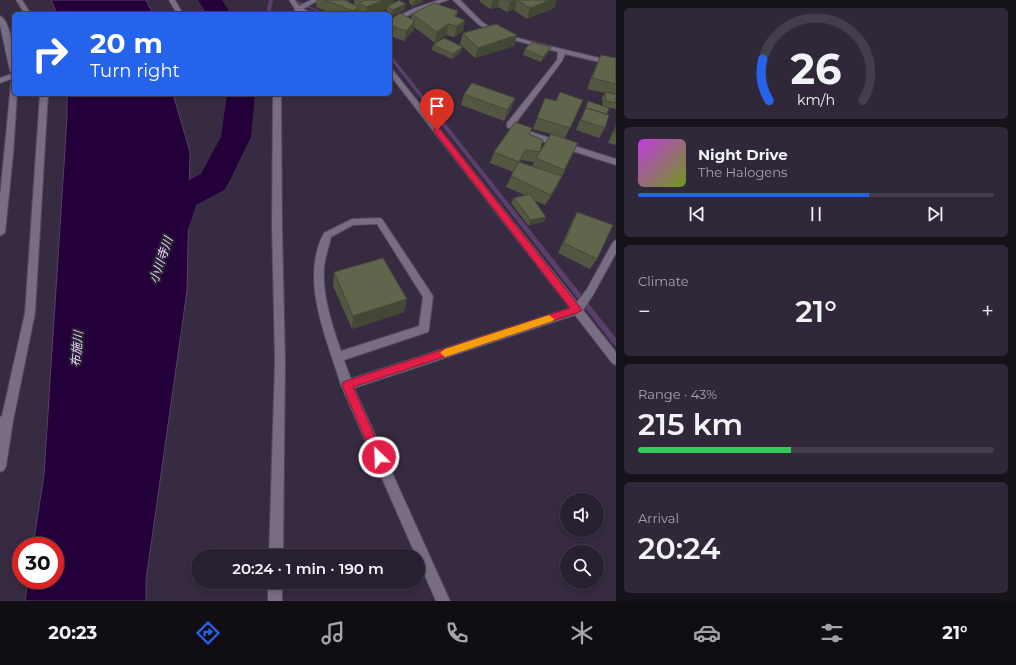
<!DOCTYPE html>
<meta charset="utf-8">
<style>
:root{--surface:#282030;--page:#302838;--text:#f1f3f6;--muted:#a5a3ab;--line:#443e4c;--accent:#2563eb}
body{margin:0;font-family:Montserrat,"Noto Sans JP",sans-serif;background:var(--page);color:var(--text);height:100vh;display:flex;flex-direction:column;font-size:15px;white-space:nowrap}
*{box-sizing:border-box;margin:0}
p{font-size:13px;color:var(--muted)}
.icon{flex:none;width:22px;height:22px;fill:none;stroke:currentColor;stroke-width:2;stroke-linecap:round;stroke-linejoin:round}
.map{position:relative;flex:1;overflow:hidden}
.side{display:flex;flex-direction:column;gap:8px;padding:8px;background:#16121a;width:400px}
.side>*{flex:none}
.guide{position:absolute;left:12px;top:12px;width:380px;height:84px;border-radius:6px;box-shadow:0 2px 6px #0003,0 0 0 1px var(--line);background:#2563eb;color:#fff;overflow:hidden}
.controls{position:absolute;left:560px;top:493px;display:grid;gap:8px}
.controls a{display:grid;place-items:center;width:44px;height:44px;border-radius:50%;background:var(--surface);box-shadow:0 2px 6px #0003,0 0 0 1px var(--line);font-size:20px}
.speed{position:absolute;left:12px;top:537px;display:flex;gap:8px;font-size:20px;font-weight:700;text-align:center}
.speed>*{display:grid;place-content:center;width:52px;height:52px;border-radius:50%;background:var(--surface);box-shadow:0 2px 6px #0003,0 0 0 1px var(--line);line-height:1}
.speed .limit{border:6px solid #d22;background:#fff;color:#111}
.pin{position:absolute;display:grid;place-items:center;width:34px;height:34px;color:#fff;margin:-41px -17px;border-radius:50% 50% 50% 0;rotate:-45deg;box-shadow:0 0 4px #0007}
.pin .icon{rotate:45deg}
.me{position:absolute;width:44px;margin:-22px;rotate:336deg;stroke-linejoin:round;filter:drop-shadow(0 0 3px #0008)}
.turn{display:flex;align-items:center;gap:14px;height:84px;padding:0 12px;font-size:18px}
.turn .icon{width:52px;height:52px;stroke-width:2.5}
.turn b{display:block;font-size:28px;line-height:34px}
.big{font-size:30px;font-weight:600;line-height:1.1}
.side .widget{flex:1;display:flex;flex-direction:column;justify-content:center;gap:6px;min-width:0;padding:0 14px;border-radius:6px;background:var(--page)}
.side .dial{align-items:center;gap:0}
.dial svg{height:104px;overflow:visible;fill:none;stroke:var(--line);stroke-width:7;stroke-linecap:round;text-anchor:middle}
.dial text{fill:var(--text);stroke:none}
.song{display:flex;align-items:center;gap:12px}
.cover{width:48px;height:48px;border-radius:6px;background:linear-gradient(135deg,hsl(290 70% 55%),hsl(80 70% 35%))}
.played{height:4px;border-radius:2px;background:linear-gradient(90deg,var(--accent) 65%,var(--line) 65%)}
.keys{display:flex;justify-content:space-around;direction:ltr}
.heat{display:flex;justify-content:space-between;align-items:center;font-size:22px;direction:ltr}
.charge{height:6px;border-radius:3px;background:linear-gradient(90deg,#34c759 43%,var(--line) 0)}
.trip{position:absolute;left:191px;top:549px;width:234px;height:40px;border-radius:20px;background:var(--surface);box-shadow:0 2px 6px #0003,0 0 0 1px var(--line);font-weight:600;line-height:40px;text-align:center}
.tabs{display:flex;height:64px;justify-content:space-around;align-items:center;background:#100d13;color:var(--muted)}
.tabs .icon{width:28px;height:28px}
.tabs .current{color:var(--accent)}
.tabs b{font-size:18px;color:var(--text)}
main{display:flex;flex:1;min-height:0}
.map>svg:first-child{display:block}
.water{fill:#23003a;stroke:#593f6b}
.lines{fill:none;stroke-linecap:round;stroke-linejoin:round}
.stream{fill:#593f6b;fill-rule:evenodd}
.river{fill:#23003a;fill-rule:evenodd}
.lane-casing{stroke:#51495a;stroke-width:2}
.street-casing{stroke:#51495a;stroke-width:2}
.lane{fill:#786d84;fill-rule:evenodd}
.street{fill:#786d84;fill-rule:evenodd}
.wall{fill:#535741;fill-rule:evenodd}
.shaded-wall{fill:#434735}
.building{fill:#60654c;stroke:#434735}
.route{fill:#e11d48;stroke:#92132f}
.slow{fill:#f59e0b}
.labels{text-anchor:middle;stroke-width:4;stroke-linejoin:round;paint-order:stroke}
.water-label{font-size:12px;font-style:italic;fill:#e9d7fd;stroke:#2b2235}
</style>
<main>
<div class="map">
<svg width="616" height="601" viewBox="0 0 616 601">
<rect width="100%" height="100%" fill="#362b40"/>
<g class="water">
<polygon points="51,0 146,0 153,14 57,14"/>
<polygon points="67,94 173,94 190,152 187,291 146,580 146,601 25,601 28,580 55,580 55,546 33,546 44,475 67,118"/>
</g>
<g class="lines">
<g class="stream">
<polygon points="269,0 273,0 270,14 266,14"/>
<polygon points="290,0 295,0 328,14 323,14"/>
<polygon points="390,55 391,55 616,338 616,346 614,345 390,59"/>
</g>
<g class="river">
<polygon points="198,0 222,0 231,14 207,14"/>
<polygon points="227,94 255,94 251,137 229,182 224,190 196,205 185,239 180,248 168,252 156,248 151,239 170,190 201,174 221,137"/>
</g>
<defs>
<path id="lane" d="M379,218L382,219L433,296L429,329L428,332L344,360L353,385L351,389L347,390L343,389L341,385C327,339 299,280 324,233L352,219ZM377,224L423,297L419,326L341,351C332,325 322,295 324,267C325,257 329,247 331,237L353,225Z"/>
<g id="street">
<polygon points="16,0 22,0 31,14 25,14"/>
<polygon points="169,0 175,0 183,14 177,14"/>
<polygon points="289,0 295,0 299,6 311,0 319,0 303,9 315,14 301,12 300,14 294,14 295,9"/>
<polygon points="439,0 448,0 419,10 390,25 390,20 415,8"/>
<polygon points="453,0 460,0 482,22 499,33 529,41 616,62 616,66 565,54 562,61 515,124 525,130 616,159 616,165 519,134 507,127 507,123 557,60 558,52 495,35 478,24"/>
<path d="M0,16C13,22 14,64 14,78L0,83V78L14,73L10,71L0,25Z"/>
<polygon points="390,68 392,69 577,302 587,289 613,242 616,240 616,253 593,295 583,310 616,352 616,365 612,363 575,315 354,388 450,601 436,601 418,560 418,556 416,556 341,385 343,381 347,380 570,308 390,75"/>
<polygon points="11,83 14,83 14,94 17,94 13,155 5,233 0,236 0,196"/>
<polygon points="40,94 48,94 35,313 13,421 6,466 4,470 0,472 0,417 2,416 25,313"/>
<polygon points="273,94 281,94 282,226 285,361 283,556 269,556 275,361 272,226"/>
<rect x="268" y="582" width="14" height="19"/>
</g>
</defs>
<use href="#lane" class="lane-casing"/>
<use href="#street" class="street-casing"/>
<use href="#lane" class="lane"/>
<use href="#street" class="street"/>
</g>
<g class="wall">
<polygon points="316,0 349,0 349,2 354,5 354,0 394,0 394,3 405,9 392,16 387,12 387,9 375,14 333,14 316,7"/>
<polygon points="409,0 423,0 423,2 413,6 409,3"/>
<polygon points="480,0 557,0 554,8 527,19 514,10 515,9 507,12 498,7 490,9 480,2"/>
<polygon points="458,11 456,17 463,31 454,37 446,35 435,43 414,27 413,31 404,41 390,36 390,20 411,19 412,14"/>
<polygon points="463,33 517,35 514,46 475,58 460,44"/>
<polygon points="433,45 461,52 452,59 432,50"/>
<polygon points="551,47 549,52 541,62 523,55 525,49"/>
<polygon points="601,55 616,58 616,109 607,107 605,128 599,138 576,130 588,101 603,106 602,98 605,93 587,89 596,65"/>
<polygon points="464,94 515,98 511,109 504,121 461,105"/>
<path d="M545,98L556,101L583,100L565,138L558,136L578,143L557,187L545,205L533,200L544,222L528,225L511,203L514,198L525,195L506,187L513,172L490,163L494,152L529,135L540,152L551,134L533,129ZM521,160L534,162L532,166L520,162Z"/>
<polygon points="616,125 616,145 608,143"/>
<polygon points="577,212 597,259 590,269 558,253 572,222"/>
<polygon points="334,272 407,299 404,312 352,329 333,286"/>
</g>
<g class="shaded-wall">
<polygon points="344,0 349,0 349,8"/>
<polygon points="384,0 394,0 393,6 387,7 387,9 375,14 367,14 367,7"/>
<polygon points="416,0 423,0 423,2 413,6 414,1"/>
<polygon points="493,0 500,0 498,7 490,9"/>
<polygon points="515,0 522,0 517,0 515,9 507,12 510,2"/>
<polygon points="551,0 557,0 554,8 527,19 530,8"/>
<polygon points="406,4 405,9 392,16 393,10"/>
<polygon points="359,7 358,14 353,14 353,11"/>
<polygon points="465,20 463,31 454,37 457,26"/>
<polygon points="415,21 413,31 404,41 406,31"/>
<polygon points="448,24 446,35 435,43 437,32"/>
<polygon points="517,35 514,46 475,58 478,48"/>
<polygon points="463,47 461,52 452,59 453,54"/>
<polygon points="551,47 549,52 541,62 543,57"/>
<polygon points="515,98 511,109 504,121 507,110"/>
<polygon points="562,176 557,187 545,205 551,195"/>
<polygon points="546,217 544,222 528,225 531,220"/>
<polygon points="407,299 404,312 352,329 353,316"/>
</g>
<g class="building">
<polygon points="325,0 344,0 359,7 353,11"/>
<polygon points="364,0 384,0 367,7 359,4"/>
<polygon points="399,0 406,4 393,10 387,7"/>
<polygon points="506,0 515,0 510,2"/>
<polygon points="517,0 551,0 530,8"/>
<polygon points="434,3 458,11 454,16 465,20 457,26 448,24 437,32 412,14"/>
<polygon points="400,13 415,21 406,31 390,25 390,20"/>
<polygon points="496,24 517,35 478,48 463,33"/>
<polygon points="444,38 463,47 453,54 433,45"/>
<polygon points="532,42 551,47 543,57 525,49"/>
<polygon points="601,55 616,58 616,84 592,78"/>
<polygon points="472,83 515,98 507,110 464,94"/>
<polygon points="560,92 583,100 570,128 537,118 545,98 556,101"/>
<polygon points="605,92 616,94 616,103 606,101"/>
<polygon points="588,101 609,108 607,114 586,108 584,113"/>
<polygon points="586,108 609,115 605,128 581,120"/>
<polygon points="515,122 532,128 529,134 543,140 540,152 525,150 519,162 494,152"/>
<polygon points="616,127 616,133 614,133"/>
<polygon points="551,134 578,143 564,170 536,158"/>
<polygon points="519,162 562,176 551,195 511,176"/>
<polygon points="530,194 546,217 531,220 514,198"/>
<polygon points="577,212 613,225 597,259 564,243"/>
<polygon points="383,258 407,299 353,316 334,272"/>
</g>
<polygon class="route" points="434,128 439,128 582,310 577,313 353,387 384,457 382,461 379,462 375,461 342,385 343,382 570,308 434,131"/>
<polygon class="slow" points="549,315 554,319 553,321 445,357 440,353 445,349"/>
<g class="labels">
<g class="water-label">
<text transform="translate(161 260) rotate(-71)" y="4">小川寺川</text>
<text transform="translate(77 349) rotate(-85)" y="4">布施川</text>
</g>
</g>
</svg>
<div class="controls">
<a><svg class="icon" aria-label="sound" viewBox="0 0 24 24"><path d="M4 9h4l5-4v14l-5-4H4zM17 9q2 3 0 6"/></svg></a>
<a><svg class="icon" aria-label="search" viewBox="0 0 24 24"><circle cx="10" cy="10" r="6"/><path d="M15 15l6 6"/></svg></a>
</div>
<div class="speed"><div class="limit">30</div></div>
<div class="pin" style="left:437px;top:130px;background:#d93025"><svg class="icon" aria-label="arrive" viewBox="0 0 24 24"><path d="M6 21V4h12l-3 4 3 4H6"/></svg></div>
<svg class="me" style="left:379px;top:457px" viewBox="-20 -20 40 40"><circle r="17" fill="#e11d48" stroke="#fff" stroke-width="3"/><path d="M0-11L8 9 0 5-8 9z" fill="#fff"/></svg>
<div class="trip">20:24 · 1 min · 190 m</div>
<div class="guide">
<div class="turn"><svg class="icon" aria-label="right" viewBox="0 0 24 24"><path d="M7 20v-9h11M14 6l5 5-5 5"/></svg><div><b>20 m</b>Turn right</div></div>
</div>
</div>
<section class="side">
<div class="widget dial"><svg viewBox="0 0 100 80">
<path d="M14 69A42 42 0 1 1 86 69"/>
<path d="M14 69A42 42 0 0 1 9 37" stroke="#2563eb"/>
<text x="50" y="56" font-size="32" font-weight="700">26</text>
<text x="50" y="72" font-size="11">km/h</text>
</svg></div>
<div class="widget">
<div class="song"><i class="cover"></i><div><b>Night Drive</b><p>The Halogens</p></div></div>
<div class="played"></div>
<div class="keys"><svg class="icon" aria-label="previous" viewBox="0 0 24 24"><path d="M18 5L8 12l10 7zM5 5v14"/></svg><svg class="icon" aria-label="pause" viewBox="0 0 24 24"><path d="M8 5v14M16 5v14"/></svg><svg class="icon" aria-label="next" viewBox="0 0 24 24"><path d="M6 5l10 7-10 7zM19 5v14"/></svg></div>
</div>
<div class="widget"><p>Climate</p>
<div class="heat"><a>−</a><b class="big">21°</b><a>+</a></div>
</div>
<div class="widget"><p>Range · 43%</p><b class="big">215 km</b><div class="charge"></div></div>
<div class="widget"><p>Arrival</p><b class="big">20:24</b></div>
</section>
</main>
<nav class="tabs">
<b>20:23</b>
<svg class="icon current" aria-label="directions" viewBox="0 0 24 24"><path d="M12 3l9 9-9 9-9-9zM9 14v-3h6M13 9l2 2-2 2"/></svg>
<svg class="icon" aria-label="music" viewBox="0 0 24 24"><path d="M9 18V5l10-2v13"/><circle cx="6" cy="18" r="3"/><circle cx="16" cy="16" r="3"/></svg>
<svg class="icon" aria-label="phone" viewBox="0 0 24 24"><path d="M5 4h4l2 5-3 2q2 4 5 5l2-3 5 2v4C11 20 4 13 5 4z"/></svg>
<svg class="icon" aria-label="climate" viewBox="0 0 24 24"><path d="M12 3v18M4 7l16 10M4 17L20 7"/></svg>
<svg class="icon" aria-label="car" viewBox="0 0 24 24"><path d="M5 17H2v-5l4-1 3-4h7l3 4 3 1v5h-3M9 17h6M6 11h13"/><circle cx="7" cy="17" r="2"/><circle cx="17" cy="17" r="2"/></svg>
<svg class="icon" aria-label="filters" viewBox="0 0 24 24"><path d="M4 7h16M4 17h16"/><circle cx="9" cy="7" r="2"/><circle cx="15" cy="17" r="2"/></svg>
<b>21°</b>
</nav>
